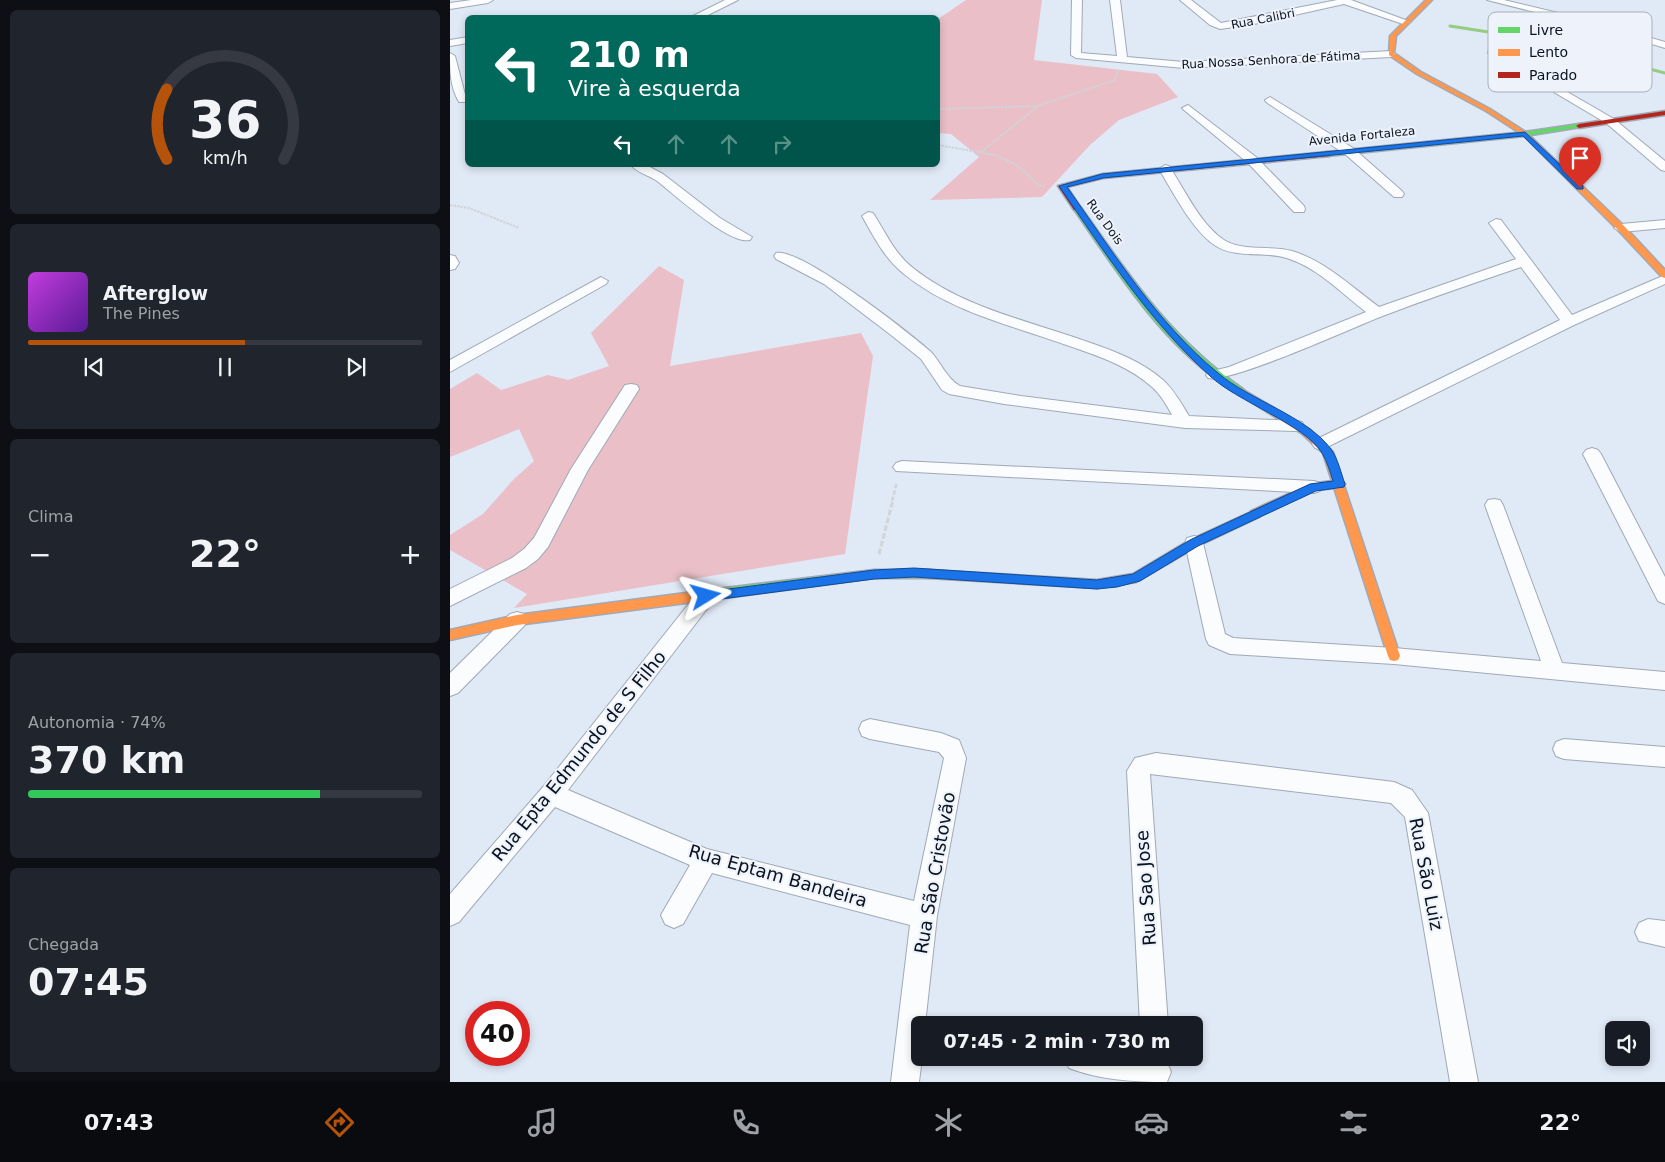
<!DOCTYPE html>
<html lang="pt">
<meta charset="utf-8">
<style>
:root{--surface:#171b24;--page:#20242c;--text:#f1f3f6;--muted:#9ea1a6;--line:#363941;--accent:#b45309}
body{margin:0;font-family:"DejaVu Sans",sans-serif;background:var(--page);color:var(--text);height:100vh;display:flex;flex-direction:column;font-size:19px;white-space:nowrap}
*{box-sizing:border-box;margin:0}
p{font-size:16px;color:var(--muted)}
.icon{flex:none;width:28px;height:28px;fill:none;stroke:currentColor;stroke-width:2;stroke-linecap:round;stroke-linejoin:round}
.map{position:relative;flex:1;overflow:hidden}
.details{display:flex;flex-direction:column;gap:10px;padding:10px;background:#0d0f14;width:450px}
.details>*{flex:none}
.hud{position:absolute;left:15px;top:15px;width:475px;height:152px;border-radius:8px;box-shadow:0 2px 8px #0003;background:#00695c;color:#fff;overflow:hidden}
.fabs{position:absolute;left:1155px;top:1021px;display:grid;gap:10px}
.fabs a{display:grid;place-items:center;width:45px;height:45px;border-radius:8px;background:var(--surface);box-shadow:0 2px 8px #0003;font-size:25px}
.speed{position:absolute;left:15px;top:1001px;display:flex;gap:10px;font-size:25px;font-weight:700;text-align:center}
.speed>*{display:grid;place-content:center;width:65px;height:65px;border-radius:50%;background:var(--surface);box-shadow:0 2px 8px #0003;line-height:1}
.speed .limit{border:8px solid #d22;background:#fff;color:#111}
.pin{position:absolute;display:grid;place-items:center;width:42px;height:42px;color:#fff;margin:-51px -21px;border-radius:50% 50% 50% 0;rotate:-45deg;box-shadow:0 0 5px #0007}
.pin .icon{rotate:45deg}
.me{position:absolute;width:55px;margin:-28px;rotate:82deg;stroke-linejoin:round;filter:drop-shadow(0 0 4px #0008)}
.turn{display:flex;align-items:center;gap:18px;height:105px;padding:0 20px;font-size:22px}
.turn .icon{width:65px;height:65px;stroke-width:2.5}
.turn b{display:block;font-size:35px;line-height:42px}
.lanes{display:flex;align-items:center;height:48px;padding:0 20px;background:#0003;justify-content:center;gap:25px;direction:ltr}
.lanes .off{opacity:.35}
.big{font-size:38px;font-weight:700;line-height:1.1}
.details .widget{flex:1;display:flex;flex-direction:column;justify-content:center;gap:8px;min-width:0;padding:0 18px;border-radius:8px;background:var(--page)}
.details .dial{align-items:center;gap:0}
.dial svg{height:130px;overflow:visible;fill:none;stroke:var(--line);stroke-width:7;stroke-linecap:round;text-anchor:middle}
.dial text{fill:var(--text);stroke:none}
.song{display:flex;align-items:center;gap:15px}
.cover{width:60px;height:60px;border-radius:8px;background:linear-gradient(135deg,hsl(290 70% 55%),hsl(270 70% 35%))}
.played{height:5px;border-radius:2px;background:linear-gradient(90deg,var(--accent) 55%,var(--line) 55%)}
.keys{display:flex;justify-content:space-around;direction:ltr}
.heat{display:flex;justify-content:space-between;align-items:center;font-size:28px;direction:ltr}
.charge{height:8px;border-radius:4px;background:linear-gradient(90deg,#34c759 74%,var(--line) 0)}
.trip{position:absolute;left:461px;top:1016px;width:292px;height:50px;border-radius:8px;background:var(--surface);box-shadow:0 2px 8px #0003;font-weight:700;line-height:50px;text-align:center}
.dock{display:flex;height:80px;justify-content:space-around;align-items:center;background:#090b0e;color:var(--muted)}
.dock .icon{width:35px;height:35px}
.dock .on{color:var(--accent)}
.dock b{font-size:22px;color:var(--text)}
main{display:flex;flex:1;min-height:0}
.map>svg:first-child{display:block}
.green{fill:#eabfc7}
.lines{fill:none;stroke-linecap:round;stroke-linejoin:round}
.stream{stroke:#94cc82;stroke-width:3}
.street-casing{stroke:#a0a9b5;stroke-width:2}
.fast-casing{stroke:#a0a9b5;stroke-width:3}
.slow-casing{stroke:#a0a9b5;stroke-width:3}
.jam-casing{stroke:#a0a9b5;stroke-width:3}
.path-far2{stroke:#d1d4d8;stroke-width:2;stroke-dasharray:2.5 1;stroke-linecap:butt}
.path-far1{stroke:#d1d4d8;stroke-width:2.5;stroke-dasharray:4.5 2;stroke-linecap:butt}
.path{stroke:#d1d4d8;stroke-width:3;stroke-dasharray:5.5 2.5;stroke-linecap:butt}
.street{fill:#fafcfe;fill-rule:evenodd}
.fast{fill:#63d668;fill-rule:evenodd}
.slow{fill:#ff974d;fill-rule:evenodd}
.jam{fill:#b3261e;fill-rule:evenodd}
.route{fill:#1a73e8;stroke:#114b97}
.labels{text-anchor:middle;stroke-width:4;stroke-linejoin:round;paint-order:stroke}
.far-street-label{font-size:12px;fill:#091320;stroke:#eef3fb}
.near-street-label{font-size:18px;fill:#091320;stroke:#eef3fb}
.key{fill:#eef3fb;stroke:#a9b0b9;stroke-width:1}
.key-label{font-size:14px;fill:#091320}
</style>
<main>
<section class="details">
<div class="widget dial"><svg viewBox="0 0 100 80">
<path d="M14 69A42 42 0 1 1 86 69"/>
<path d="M14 69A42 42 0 0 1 14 26" stroke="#b45309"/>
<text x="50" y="56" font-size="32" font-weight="700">36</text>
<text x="50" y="72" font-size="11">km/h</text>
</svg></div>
<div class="widget">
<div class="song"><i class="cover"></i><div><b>Afterglow</b><p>The Pines</p></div></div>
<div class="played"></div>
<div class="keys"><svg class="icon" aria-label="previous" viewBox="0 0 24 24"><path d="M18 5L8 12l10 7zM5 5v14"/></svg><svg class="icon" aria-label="pause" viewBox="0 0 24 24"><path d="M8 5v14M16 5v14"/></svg><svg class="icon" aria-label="next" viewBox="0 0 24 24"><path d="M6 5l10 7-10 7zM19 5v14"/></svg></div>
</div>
<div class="widget"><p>Clima</p>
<div class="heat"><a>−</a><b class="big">22°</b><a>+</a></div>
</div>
<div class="widget"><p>Autonomia · 74%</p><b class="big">370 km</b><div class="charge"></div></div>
<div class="widget"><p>Chegada</p><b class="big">07:45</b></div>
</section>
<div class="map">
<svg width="1215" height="1082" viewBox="0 0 1215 1082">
<rect width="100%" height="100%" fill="#e0e9f6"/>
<g class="green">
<polygon points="516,0 592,0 584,60 707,74 728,97 669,120 640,145 592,197 480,200 529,157 501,134 488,133 488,19"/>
<polygon points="209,266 234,280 220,366 411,333 423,356 395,554 64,608 77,594 0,550 0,535 33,514 64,479 84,461 69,429 0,457 0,389 27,373 51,390 98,375 118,380 159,366 141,333"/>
</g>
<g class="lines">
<g class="stream">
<polyline points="1000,26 1064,36"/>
<polyline points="1090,40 1215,73"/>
</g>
<defs>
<g id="street">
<polygon points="21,0 43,0 38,3 0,9 0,3"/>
<polygon points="275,0 288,0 252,18 239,18"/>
<polygon points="622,0 632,0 631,53 667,56 660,0 670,0 677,57 734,62 941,51 946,54 941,57 734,68 626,58 621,55"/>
<polygon points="730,0 741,0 771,23 887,0 901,0 961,22 953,24 894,4 804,24 770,29 760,25"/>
<polygon points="1037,0 1054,0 1158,25 1215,42 1215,48 1155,30 1057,45 1050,47 1048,52 1164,119 1215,161 1215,171 1211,170 1156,123 1038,53 1041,43 1053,40 1140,26"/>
<polygon points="18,37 18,43 0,46 0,40"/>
<path d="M0,53L5,56L17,102H9C0,87 0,71 0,53Z"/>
<polygon points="820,97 903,148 952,191 954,194 952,197 944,197 895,154 816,102 815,100"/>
<polygon points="738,105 806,157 854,206 855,209 854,212 844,212 798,163 734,110 732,108"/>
<path d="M181,165H196L213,174L270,218L302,237L300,240C279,245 224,194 207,181C199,175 187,173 181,165Z"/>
<path d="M715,165L719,166C735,190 750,224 774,240C793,252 822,245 842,251C875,261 902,287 929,307L1066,259L1039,223L1046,219L1051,220L1122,315L1215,275V284L1124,325L871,450L865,448L862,444L865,440L1110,320L1071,267C1024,283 977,299 930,317C902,328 779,384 758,378L756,375L758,372L779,367L916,312C891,293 865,265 833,257C812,252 785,258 766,246C743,232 723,192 709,169Z"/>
<path d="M418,212L423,213C436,233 444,253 463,268C513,308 580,321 638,342C664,351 691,361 713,380C724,390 731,403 739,416L846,421L852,422L854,426L852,430L846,431L735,428L554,404L499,394L492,390L471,359L441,335L374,284L326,259L324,256L326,253C350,247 458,332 480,351C491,362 496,378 510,386L571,396L722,415C716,404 711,395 702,387C681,368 654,358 628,349C569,327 503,314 454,274C434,258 424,237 412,216Z"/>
<polygon points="1215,220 1215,228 1171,232 1164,228 1171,224"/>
<polygon points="0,255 5,256 9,263 5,269 0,270"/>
<polygon points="151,277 158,281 156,284 0,372 0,360"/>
<polygon points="181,384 187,385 189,389 138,470 98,547 88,559 76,568 0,606 0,589 62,558 74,549 84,538 121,469 175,385"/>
<polygon points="1142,448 1148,450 1151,454 1215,577 1215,604 1208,601 1133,454 1136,450"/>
<polygon points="452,461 864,481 870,483 873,487 870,491 864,493 446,471 443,467 446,463"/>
<polygon points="1044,499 1050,500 1053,505 1112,663 1215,672 1215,690 944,664 780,654 759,645 756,639 735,543 737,538 744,536 751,538 753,543 775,634 783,638 944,648 1091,661 1035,505 1038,500"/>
<polygon points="256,588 263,591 266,596 263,601 118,790 257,849 464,901 494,758 489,752 420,739 412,736 409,729 412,722 420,719 491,733 509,740 516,758 487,916 475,1025 470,1025 470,1058 472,1058 469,1082 441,1082 460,925 262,873 233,924 224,928 215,924 211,915 240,865 105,807 9,922 0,926 0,894 93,787 249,591"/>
<polygon points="67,612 74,614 77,620 74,626 8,693 0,696 0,673 60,614"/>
<polygon points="1114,739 1215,747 1215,767 1114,759 1106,756 1103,749 1106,742"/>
<polygon points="706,753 944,782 962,790 978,813 1028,1082 1000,1082 955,817 941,803 700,774 718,1025 690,1025 677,771 685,758"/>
<polygon points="1198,919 1215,921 1215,947 1189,941 1185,932 1189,923"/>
<path d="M615,1058H705L717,1062L721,1072L717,1082C685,1082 649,1080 619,1068Z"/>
</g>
<g id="fast">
<polygon points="1129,124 1132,126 1131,127 1075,136 877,156 873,154 877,152 1075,132"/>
<path d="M624,206H630C680,277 721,339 793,389L795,391L793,393C785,395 777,387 770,382C708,338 666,270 623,208Z"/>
<polygon points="424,570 479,570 483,571 485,574 483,577 479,578 424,578 259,600 255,598 253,595 255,592 259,590"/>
</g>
<g id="slow">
<polygon points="976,0 982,0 946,36 944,53 971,72 1040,109 1077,133 1174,226 1215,270 1215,278 1212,277 1168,230 1073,135 1036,111 967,74 939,55 940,36"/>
<polygon points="790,388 859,429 883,452 950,656 948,660 944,661 940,660 938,656 873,453 851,433 787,393 785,391"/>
<polygon points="805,510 809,511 810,514 809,517 748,546 686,582 647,588 479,578 475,577 473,574 475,571 479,570 647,580 683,574 740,540"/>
<polygon points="259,590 263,592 265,595 263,598 259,600 67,625 0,640 0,630 67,615"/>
</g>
<g id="jam">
<polygon points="1215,111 1215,115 1129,128 1126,126 1129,124"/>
<polygon points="877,152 880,152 880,156 653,178 617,187 631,208 627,210 624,210 608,186 653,174"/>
<polygon points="890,480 895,484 894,487 866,490 805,518 800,514 801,511 860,484"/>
</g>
</defs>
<use href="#street" class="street-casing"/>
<use href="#fast" class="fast-casing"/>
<use href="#slow" class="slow-casing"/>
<use href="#jam" class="jam-casing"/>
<g class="path-far2">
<polyline points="488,109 587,106 665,80 668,71"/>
<polyline points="488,145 545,155 565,164 590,186 594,186"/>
<polyline points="531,152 587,107"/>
<polyline points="0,205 19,208 69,228"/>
</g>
<polyline class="path-far1" points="442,501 447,482"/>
<polyline class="path" points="429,554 443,500"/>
<use href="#street" class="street"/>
<use href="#fast" class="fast"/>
<use href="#slow" class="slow"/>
<use href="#jam" class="jam"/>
</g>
<path class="route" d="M1075,132L1133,186V189H1127L1073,136L653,178L617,187C663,252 706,322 768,373C801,401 855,415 881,449C888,459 891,473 895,484L894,487L866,491L748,546L690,581L667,587L647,589L464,577L424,579L256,601L251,600L250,596L251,593L256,592L424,570L464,568L647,580L683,574L740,540L860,484L883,481C880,472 877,461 872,453C854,424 788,402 760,376C699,321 655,253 609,186L652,174Z"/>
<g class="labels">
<g class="far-street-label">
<text transform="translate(813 19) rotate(-11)" y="4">Rua Calibri</text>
<text transform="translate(821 60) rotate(-3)" y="4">Rua Nossa Senhora de Fátima</text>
<text transform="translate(912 136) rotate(-6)" y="4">Avenida Fortaleza</text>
<text transform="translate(655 222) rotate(54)" y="4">Rua Dois</text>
</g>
<g class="near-street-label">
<text transform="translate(129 756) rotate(-51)" y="6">Rua Epta Edmundo de S Filho</text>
<text transform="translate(485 873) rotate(-80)" y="6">Rua São Cristovão</text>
<text transform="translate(976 874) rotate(79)" y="6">Rua São Luiz</text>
<text transform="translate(328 876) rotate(16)" y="6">Rua Eptam Bandeira</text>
<text transform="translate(696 888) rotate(-94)" y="6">Rua Sao Jose</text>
</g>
</g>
<rect x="1038" y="12" width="164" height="80" rx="8" class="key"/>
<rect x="1048" y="27" width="22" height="6" fill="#63d668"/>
<rect x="1048" y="49" width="22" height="7" fill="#ff974d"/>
<rect x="1048" y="72" width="22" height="6" fill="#b3261e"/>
<g class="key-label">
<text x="1079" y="35">Livre</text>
<text x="1079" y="57">Lento</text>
<text x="1079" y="80">Parado</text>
</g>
</svg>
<div class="fabs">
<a><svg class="icon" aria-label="sound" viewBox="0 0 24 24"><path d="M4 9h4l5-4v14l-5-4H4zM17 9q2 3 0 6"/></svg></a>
</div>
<div class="speed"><div class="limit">40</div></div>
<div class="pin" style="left:1130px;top:188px;background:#d93025"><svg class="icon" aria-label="arrive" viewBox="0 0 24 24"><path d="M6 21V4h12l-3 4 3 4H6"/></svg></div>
<svg class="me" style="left:256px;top:596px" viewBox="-20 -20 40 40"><path d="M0-17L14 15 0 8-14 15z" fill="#1a73e8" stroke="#fff" stroke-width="4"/></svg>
<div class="trip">07:45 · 2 min · 730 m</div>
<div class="hud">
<div class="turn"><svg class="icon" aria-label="left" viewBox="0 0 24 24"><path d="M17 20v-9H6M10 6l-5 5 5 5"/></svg><div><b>210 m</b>Vire à esquerda</div></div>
<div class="lanes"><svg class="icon" aria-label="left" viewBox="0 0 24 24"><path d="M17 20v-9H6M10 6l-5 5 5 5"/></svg><svg class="icon off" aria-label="ahead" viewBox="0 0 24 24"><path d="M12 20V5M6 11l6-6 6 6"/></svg><svg class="icon off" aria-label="ahead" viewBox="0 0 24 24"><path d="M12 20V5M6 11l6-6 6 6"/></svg><svg class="icon off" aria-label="right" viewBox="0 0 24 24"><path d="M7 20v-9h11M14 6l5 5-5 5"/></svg></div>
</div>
</div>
</main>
<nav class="dock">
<b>07:43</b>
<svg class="icon on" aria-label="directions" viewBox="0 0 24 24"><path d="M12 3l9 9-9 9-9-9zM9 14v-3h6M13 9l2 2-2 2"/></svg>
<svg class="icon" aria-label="music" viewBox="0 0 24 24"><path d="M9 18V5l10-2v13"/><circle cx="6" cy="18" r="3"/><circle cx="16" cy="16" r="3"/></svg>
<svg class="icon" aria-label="phone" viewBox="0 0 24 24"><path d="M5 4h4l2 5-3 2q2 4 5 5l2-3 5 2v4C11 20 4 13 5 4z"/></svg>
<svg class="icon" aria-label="climate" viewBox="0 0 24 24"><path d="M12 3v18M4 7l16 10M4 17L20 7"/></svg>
<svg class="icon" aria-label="car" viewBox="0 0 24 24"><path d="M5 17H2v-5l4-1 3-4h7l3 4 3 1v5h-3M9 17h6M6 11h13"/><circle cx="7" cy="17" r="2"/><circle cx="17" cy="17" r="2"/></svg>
<svg class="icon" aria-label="filters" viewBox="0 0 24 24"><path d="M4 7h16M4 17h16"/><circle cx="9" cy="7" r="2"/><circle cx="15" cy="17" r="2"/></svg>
<b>22°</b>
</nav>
